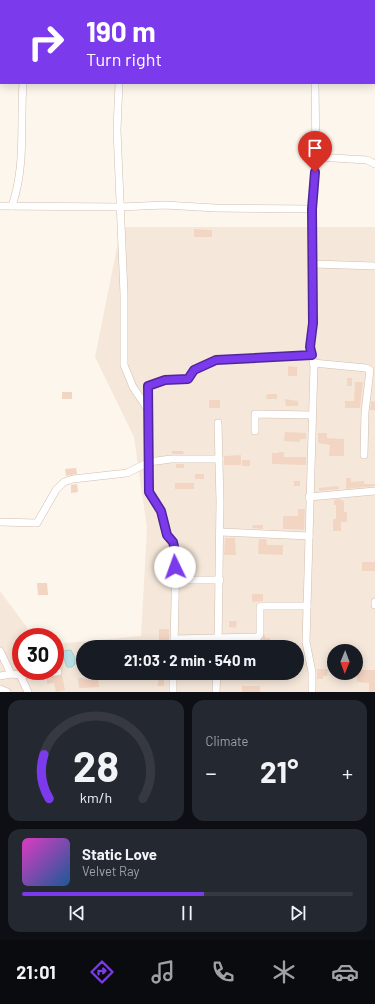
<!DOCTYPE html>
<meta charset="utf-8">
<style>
:root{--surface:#171b24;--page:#242831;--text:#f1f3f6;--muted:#9ea1a6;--line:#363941;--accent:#7c3aed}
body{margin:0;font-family:Barlow,sans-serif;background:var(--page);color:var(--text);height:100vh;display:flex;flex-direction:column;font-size:15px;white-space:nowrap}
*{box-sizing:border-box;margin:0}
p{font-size:13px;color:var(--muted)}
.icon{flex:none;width:22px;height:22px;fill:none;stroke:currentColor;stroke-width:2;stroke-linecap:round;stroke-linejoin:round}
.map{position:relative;height:692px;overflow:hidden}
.drawer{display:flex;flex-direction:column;gap:8px;padding:8px;background:#0d0f14;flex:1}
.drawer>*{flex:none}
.hud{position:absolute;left:0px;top:0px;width:375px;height:84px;box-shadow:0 2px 10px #0003;background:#7c3aed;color:#fff;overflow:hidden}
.needle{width:26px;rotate:181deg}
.buttons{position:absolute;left:327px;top:644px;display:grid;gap:8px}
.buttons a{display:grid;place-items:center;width:36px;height:36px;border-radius:50%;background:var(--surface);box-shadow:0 2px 10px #0003;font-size:20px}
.speed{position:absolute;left:12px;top:628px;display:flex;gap:8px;font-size:20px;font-weight:700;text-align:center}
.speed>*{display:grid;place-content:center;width:52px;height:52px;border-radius:50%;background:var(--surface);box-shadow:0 2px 10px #0003;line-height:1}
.speed .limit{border:6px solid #d22;background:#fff;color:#111}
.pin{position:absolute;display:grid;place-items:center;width:34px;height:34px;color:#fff;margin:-41px -17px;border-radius:50% 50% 50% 0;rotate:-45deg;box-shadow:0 0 4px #0007}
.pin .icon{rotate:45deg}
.me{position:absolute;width:44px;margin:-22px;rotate:357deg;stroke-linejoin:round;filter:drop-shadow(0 0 3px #0008)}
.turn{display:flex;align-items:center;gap:14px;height:84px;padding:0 20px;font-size:18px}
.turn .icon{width:52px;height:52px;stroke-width:2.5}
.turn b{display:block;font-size:28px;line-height:34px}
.big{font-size:30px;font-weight:700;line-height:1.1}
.drawer .widget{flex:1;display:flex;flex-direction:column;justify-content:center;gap:6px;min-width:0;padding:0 14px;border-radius:12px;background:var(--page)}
.drawer .dial{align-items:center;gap:0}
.dial svg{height:104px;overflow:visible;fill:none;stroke:var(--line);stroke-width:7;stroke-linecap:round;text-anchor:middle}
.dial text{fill:var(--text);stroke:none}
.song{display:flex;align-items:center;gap:12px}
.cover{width:48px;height:48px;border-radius:6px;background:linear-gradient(135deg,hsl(310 70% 55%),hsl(210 70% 35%))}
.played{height:4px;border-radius:2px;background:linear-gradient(90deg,var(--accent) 55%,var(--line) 55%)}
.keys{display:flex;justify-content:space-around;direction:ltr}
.heat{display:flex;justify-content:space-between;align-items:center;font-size:22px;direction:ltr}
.drawer .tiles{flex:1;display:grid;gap:8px;grid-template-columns:1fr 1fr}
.widget:last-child{grid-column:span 2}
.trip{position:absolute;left:76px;top:640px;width:228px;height:40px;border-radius:20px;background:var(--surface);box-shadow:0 2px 10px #0003;font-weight:700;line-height:40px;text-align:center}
.dock{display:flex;height:64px;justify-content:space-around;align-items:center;background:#090b0e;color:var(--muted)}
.dock .icon{width:28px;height:28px}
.dock .on{color:var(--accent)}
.dock b{font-size:18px;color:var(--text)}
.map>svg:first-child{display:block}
.residential{fill:#f5e8da;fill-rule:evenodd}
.water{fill:#bfe3e8;stroke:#a5d3da}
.building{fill:#f3d5c3}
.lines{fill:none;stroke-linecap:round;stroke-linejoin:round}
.street-casing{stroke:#d1beb0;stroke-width:8}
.street{stroke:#fff;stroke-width:7}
.route-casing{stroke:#51269a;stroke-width:10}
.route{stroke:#7c3aed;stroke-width:7}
</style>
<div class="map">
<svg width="375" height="692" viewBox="0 0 375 692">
<rect width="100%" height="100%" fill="#fdf6ec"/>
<path class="residential" d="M121,227H375V692H0V591L34,637H21V671H55V644L141,636L147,528L134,437L95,357ZM83,647H297V673H83ZM334,651H356V673H334Z"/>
<polygon class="water" points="71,650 75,658 75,664 72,667 67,667 62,653 63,651"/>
<g class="building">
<polygon points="194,229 212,230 212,237 194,237"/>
<polygon points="288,366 297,367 297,376 288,376"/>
<rect x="347" y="378" width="5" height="8"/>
<polygon points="355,382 363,382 360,408 345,408 345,401 354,401"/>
<rect x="62" y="392" width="10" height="7"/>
<polygon points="267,394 277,394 277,399 266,399"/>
<polygon points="285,399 298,401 298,406 286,406"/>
<rect x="209" y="400" width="11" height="8"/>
<polygon points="371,401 375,402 375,410 370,410"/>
<polygon points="285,432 306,433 306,439 300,439 300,442 284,441"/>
<polygon points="318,433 327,433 327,438 344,439 344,456 329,456 330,445 318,443"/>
<polygon points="172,451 183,451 184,454 172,454"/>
<polygon points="279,452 284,452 284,457 306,457 306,465 272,464 272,453 279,453"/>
<polygon points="241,455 241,465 224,465 224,456"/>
<rect x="242" y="460" width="8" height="6"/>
<rect x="176" y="464" width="8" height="4"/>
<polygon points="76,468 77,474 66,476 65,469"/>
<rect x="195" y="474" width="9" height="5"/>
<polygon points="346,478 351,478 351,482 364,481 364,484 375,484 375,486 346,489"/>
<rect x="294" y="481" width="6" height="5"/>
<rect x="175" y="483" width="19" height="6"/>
<polygon points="77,484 78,492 71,493 71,485"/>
<polygon points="338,486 339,489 319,491 319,488"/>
<polygon points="339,499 344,501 344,512 347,512 347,522 341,522 341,531 333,531 333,519 336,519 336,505 334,505 334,500"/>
<polygon points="298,509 305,509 304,530 283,529 283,516 298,516"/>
<polygon points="253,525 263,525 263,529 252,528"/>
<polygon points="225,538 235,538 236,555 224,555"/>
<polygon points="259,539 266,539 267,545 283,545 283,555 258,554"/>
<rect x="362" y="562" width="13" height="9"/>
<polygon points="163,567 171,567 171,575 162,575"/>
<polygon points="37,583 47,583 48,595 38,595"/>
<polygon points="252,594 263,594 263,601 252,602"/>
<polygon points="229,621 237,621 236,628 229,627"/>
<polygon points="159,629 169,629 169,647 147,647 147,642 159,642"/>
<polygon points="265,634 265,638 270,638 270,645 253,647 253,642 261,641"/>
<polygon points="55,654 59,654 60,668 55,667"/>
<polygon points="317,669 328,669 327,676 323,676 323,679 317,679"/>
<polygon points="357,670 375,670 375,692 369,692 369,683 357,682"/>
<polygon points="62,675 65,690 56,692 54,683 47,684 47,678"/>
<polygon points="158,675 164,676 164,686 158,686"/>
<polygon points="78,678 98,679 99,687 79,688"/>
<rect x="242" y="686" width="18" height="6"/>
</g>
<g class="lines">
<defs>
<g id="street">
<polyline points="14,0 14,1"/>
<polyline points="121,1 121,0"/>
<polyline points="207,1 207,0"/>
<polyline points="316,1 316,0"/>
<polyline points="119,83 117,130 124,294 124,365 133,387 149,411 149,492 161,511 167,535 173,542 176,555 174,647"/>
<polyline points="316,157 367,160 375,164"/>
<polyline points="0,206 120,207 165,205 215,208 312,209"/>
<path d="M12,206C26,165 20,125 23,83"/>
<polyline points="314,264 375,266"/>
<polyline points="313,363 366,368 370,370 365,412 364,455"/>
<polyline points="149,409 148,386 165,380 188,379 194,370 216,360 312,355"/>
<polyline points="218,423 220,502 218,647"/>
<polyline points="255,431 255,414 312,415"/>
<polyline points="309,497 375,491"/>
<polyline points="0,522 37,523 56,490 64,482 73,479 127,473 149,462 171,459 219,459"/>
<polyline points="220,532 309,536"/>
<polyline points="175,580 220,580"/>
<polyline points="375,602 375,605"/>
<polyline points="174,639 258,637 260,634 260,607 262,606 307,606"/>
<polyline points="0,651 11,674 20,675 28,692"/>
<polyline points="20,675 58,672"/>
<polyline points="0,676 11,674"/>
<polyline points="0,689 7,692"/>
<polyline points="173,692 173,673"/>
<polyline points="216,692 217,673"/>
<polyline points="312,692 312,672 306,642 314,365 310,347 313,323 312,209 316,157 315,83"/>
</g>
</defs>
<use href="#street" class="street-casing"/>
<use href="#street" class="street"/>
</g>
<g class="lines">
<defs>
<polyline id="route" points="175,567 176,555 173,542 167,535 161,511 149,492 148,386 165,380 188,379 194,370 216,360 312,355 310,347 313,323 312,209 315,172"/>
</defs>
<use href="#route" class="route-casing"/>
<use href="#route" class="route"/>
</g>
</svg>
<div class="buttons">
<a><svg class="needle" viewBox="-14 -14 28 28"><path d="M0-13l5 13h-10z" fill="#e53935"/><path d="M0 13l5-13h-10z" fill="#9ea1a6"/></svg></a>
</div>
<div class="speed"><div class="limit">30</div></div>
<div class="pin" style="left:315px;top:172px;background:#d93025"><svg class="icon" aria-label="arrive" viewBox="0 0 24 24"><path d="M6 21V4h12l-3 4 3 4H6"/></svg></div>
<svg class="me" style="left:175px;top:567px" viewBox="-20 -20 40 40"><circle r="19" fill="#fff"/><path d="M0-13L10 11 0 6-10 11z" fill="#7c3aed"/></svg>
<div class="trip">21:03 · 2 min · 540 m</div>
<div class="hud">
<div class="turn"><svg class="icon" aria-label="right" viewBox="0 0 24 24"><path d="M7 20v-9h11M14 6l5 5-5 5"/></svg><div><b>190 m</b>Turn right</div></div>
</div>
</div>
<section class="drawer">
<div class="tiles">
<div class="widget dial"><svg viewBox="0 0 100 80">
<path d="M14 69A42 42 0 1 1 86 69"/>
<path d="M14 69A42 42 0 0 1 10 35" stroke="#7c3aed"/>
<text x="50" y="56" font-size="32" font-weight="700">28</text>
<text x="50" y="72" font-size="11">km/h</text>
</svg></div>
<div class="widget"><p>Climate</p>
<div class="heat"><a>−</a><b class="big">21°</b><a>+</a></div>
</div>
<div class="widget">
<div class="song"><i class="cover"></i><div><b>Static Love</b><p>Velvet Ray</p></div></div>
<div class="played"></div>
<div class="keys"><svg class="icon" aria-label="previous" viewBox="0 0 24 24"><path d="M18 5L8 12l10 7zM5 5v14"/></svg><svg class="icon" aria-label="pause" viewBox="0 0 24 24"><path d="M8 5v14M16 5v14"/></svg><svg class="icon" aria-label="next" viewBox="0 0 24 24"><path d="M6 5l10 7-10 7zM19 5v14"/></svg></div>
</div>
</div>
</section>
<nav class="dock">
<b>21:01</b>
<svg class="icon on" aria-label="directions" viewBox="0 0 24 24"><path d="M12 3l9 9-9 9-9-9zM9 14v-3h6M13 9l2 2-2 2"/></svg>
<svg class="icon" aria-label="music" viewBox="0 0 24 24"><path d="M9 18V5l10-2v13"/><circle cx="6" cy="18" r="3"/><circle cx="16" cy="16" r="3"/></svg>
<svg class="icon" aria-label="phone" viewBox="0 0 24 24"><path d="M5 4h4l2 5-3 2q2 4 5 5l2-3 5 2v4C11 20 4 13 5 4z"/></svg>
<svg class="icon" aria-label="climate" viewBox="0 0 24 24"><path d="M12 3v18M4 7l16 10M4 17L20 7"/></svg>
<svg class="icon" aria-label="car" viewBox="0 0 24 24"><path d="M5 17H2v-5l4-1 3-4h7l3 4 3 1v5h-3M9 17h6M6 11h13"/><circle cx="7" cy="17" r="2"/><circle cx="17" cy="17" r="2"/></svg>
</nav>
